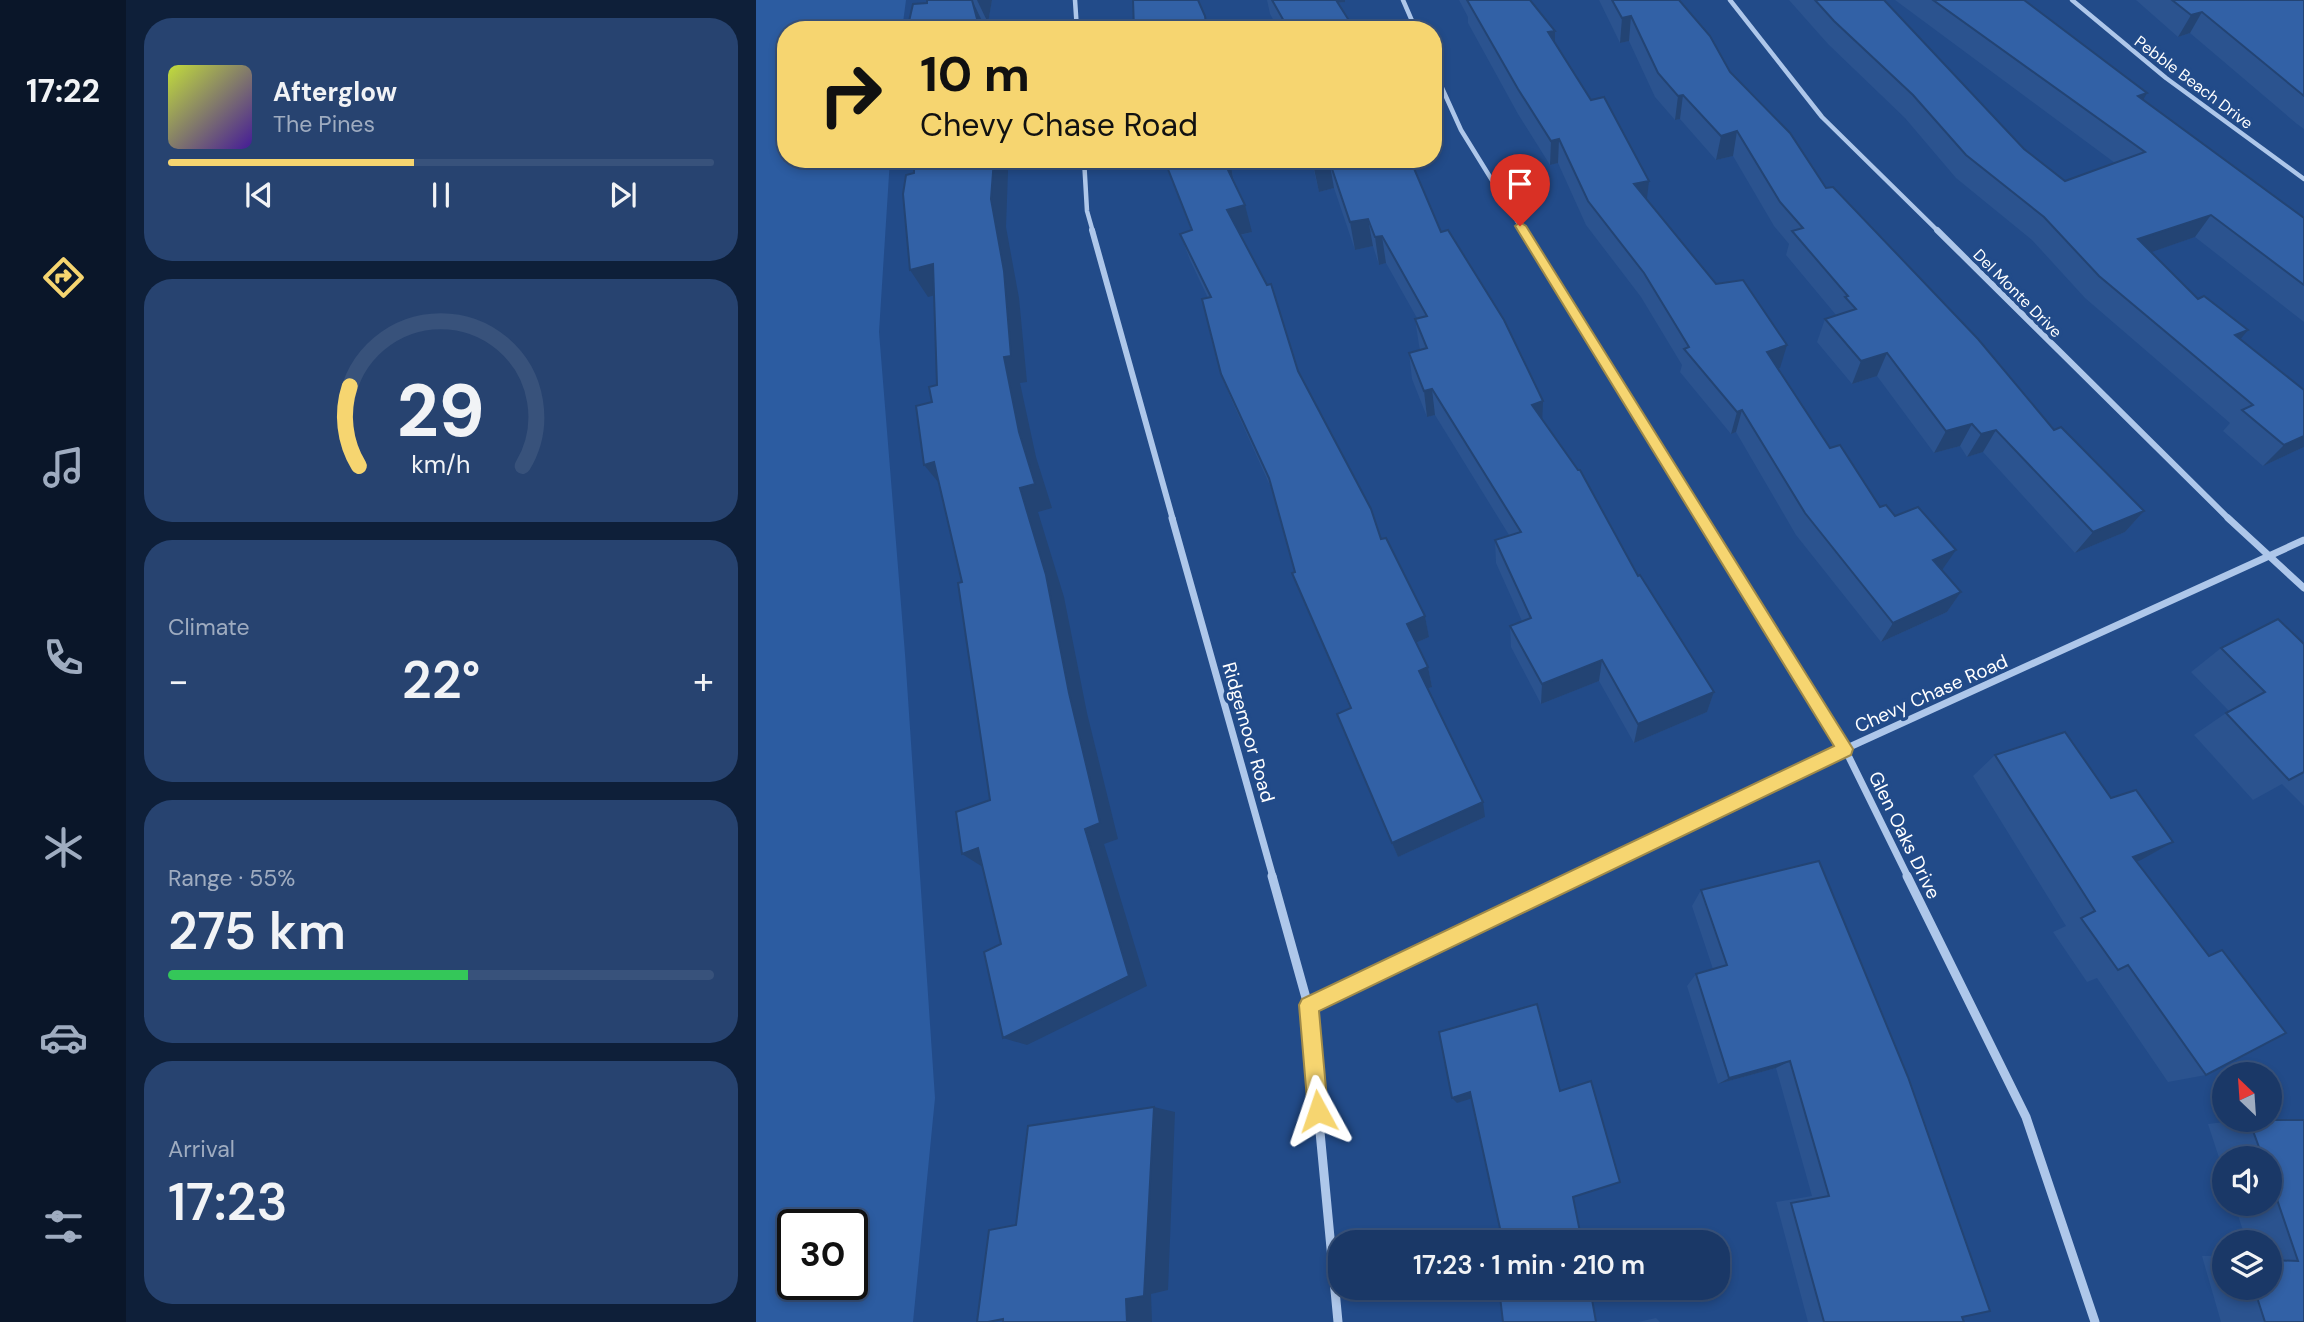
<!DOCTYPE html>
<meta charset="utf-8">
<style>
:root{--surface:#1a3867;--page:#274370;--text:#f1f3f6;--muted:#9facc0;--line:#38527b;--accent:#f6d570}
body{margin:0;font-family:"DM Sans",sans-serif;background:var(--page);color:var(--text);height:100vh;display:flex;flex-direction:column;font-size:26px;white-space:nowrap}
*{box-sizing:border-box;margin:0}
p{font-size:23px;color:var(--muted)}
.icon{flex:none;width:38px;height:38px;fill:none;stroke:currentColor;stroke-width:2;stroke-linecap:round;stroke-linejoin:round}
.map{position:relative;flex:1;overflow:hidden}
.drawer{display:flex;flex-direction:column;gap:18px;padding:18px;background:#0e1f39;width:630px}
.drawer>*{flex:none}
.top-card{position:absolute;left:21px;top:21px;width:665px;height:147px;border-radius:28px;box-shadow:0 4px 10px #0003,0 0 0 2px var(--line);background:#f6d570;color:#111;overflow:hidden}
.needle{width:46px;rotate:335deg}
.controls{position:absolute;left:1456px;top:1062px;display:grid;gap:14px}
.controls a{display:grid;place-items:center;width:70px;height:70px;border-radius:50%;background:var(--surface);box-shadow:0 4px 10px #0003,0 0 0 2px var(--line);font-size:35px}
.speed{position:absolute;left:21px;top:1209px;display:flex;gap:14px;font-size:35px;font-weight:700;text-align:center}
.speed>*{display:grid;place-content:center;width:91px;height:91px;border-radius:50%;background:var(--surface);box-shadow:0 4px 10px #0003,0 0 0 2px var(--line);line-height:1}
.speed .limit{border:4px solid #111;border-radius:10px;background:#fff;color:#111}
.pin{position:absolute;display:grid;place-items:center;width:60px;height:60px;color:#fff;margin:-72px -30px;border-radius:50% 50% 50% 0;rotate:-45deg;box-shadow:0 0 7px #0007}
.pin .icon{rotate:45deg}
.me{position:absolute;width:77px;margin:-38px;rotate:355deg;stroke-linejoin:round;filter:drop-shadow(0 0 5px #0008)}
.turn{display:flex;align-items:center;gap:24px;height:147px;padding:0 28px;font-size:32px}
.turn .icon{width:91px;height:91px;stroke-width:2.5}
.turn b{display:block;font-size:49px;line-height:60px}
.big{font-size:52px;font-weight:600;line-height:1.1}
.drawer .tile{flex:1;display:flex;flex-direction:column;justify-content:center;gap:10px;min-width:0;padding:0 24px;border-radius:28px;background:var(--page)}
.drawer .dial{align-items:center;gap:0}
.dial svg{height:182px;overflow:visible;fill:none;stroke:var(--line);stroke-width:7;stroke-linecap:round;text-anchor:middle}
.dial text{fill:var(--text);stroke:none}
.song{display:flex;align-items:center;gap:21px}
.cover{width:84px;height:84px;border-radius:10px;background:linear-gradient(135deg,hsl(70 70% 55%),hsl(260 70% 35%))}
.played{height:7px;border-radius:4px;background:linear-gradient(90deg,var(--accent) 45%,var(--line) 45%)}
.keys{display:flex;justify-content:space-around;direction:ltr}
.heat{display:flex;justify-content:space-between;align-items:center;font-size:38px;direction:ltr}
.charge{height:10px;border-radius:5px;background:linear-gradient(90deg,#34c759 55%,var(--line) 0)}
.trip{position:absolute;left:572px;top:1230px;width:402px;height:70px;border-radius:28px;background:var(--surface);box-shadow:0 4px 10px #0003,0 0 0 2px var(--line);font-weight:600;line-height:70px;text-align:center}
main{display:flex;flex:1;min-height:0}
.dock{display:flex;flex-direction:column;width:126px;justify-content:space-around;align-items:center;background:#0a1629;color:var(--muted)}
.dock .icon{width:49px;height:49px}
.dock .current{color:var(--accent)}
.dock b{font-size:32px;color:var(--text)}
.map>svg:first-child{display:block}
.green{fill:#2c5ca1;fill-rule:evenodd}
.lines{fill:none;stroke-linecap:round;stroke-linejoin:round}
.street-far3{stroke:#aec7ea;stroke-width:4.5}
.street-far2{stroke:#aec7ea;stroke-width:6}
.street-far1{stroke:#aec7ea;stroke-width:7}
.street{stroke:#aec7ea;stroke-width:9}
.wall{fill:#2b538f}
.shaded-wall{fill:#234474}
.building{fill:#3261a6;stroke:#234474;stroke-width:2}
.route{fill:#f6d570;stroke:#a08a49;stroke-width:2}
.labels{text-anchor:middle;stroke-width:7;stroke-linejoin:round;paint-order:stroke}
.far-street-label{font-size:16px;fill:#fff;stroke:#224b89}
.street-label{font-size:19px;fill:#fff;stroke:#224b89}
</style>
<main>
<nav class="dock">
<b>17:22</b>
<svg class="icon current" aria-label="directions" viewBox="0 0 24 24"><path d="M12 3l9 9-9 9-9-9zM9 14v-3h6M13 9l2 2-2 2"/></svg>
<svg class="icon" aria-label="music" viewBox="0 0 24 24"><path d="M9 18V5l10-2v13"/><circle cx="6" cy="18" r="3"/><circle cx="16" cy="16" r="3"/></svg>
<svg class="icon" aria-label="phone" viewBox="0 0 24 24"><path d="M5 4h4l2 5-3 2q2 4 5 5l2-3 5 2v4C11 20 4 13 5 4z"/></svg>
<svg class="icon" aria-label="climate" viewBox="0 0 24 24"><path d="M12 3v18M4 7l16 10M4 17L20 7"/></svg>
<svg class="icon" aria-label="car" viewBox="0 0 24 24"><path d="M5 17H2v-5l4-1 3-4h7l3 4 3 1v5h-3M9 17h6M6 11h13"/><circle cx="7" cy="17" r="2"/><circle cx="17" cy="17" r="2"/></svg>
<svg class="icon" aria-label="filters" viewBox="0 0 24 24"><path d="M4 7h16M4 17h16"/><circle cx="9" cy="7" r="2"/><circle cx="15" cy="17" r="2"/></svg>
</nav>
<section class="drawer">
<div class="tile">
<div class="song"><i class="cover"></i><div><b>Afterglow</b><p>The Pines</p></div></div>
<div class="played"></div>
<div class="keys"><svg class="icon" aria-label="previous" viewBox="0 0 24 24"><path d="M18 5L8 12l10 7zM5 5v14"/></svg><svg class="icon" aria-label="pause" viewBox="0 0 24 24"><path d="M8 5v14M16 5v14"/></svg><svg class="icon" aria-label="next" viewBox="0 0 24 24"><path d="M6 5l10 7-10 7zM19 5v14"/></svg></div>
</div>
<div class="tile dial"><svg viewBox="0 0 100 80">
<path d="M14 69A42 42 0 1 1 86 69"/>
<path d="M14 69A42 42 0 0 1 10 34" stroke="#f6d570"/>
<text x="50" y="56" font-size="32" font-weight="700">29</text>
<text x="50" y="72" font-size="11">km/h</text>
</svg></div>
<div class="tile"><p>Climate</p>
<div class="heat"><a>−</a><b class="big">22°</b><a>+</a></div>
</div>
<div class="tile"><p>Range · 55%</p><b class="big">275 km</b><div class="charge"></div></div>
<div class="tile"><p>Arrival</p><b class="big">17:23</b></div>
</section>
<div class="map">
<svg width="1548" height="1322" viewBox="0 0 1548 1322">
<rect width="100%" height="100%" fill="#224b89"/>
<path class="green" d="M0,0H150L146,30H30V159H134L123,332L149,654L179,1098L157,1322H0ZM37,1225H96V1284H37Z"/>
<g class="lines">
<g class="street-far3">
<polyline points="319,0 321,30"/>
<polyline points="647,0 660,30"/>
<polyline points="974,0 1066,117 1183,232"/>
<polyline points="1316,0 1410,78 1548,179"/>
<polyline points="677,68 705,130 768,232"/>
<polyline points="328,159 331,211 337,232"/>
</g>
<g class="street-far2">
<polyline points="336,230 417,520"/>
<polyline points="767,230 947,520"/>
<polyline points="1181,230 1474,520"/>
</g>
<g class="street-far1">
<polyline points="416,518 517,877"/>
<polyline points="946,518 1089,749 1152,877"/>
<polyline points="1472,518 1548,588"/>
<polyline points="820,877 1089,749 1548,540"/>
</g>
<g class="street">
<polyline points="516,876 552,1005 582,1322"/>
<polyline points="1151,876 1270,1117 1339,1322"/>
<polyline points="552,1005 823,876"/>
</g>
</g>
<g class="wall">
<polygon points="171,0 236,0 232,23 227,23 171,3"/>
<polygon points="511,0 589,0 589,2 582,3 599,30 523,30 514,14"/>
<polygon points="703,0 774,0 891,200 1024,368 1022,369 1074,448 1124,507 1186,570 1205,592 1191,612 1125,642 1040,535 980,432 975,434 924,372 926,365 885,297 830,225 802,163 794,165 762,114 712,23 712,17"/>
<polygon points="843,0 923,0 974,72 1070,188 1298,430 1388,511 1369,532 1319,553 1227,452 1211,457 1204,446 1178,453 1121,376 1096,384 1061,342 1069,319 1080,315 1030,255 1033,244 1018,226 977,156 960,160 924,119 919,120 899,97 873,41 864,43"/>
<polygon points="1033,0 1128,0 1268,149 1309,181 1359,163 1139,0 1268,0 1387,100 1548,218 1548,322 1439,237 1395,252 1484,339 1548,390 1548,447 1507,466 1467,431 1474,423 1329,298 1276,240 1200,178 1149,118 1072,44"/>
<polygon points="1380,0 1548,0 1548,129 1541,124 1434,33 1422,37"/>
<polygon points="408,159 474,159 478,182 496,232 485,235 542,371 625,539 669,616 673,637 660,643 672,667 676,687 672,688 729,817 642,857 589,732 594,709 536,573 539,572 516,490 475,399 465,374 452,298 434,260 424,234 435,230"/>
<polygon points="555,159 654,159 685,232 786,420 882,576 958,692 951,712 878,743 843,681 785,704 755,647 754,626 766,621 740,563 739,540 753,535 679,415 671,417 656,379 653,353 664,350 663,345 659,319 661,318 630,263 623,265 617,246 599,250 578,188 563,192"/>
<polygon points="1548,644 1548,806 1526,784 1497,800 1438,735 1473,711 1435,672 1465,648"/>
<polygon points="1239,755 1355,798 1417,842 1380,862 1452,955 1466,950 1450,1075 1412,1082 1341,978 1331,982 1297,932 1310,926 1217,776"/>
<polygon points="945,890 1206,1317 1208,1322 1052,1322 1020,1202 1056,1196 1020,1068 962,1084 931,986 940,974 957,969 936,906"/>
<polygon points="1485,1120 1548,1120 1548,1322 1465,1322 1446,1256 1468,1256 1468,1288 1514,1288 1514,1242 1491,1242 1478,1204 1514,1204 1514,1158 1468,1158 1468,1173 1452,1124"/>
<polygon points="900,1318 904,1322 882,1322"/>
</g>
<g class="shaded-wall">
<polygon points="216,0 227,23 229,30 224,30"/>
<polygon points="221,0 236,0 232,23"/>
<polygon points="569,0 589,0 589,2 570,4"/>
<polygon points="1446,12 1434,33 1422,37 1435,15"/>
<polygon points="875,16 873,41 864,43 866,18"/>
<polygon points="799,31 799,55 792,32"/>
<polygon points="1391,93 1378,116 1382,96"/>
<polygon points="927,95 924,119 919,120 922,96"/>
<polygon points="981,131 977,156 960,160 965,136"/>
<polygon points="803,139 802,163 794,165 795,141"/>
<polygon points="238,159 251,159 252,172 250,227 263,298 271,382 264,383 280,457 296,508 282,512 308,597 331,713 362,839 348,844 391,986 271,1045 247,1038 329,829 264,488 263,432 248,357 235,199"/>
<polygon points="470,159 474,159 480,197 472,170"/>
<polygon points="573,160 578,188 563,192 557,164"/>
<polygon points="893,181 890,206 878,184"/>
<polygon points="489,205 496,232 479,236 471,210"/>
<polygon points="1455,215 1439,237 1367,262 1382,239"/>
<polygon points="612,219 617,246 599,250 594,222"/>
<polygon points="626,236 630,263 623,265 619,237"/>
<polygon points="177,264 194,291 172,297 154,270"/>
<polygon points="1492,330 1474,352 1479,335"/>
<polygon points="1031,345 1024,368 1005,375 1011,352"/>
<polygon points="1131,353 1121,376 1096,384 1105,361"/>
<polygon points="676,389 679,415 671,417 668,391"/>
<polygon points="787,401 786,426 776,405"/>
<polygon points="986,410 980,432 975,434 981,412"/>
<polygon points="1216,424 1204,446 1178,453 1190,431"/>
<polygon points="1240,430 1227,452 1211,457 1225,434"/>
<polygon points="1548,436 1548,447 1507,466 1528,445"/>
<polygon points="178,462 188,489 168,465"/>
<polygon points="1388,511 1369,532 1319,553 1337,532"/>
<polygon points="1200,550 1186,570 1177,560"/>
<polygon points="1205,592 1191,612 1125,642 1137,623"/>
<polygon points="669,616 673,637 655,645 651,624"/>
<polygon points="846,660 843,681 785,704 786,684"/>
<polygon points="672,667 676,687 667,690 663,671"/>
<polygon points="958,692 951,712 878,743 882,724"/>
<polygon points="727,802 729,817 642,857 636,843"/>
<polygon points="1417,842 1385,860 1347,874 1377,857"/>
<polygon points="222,848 230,869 206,854"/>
<polygon points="1034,1061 1020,1068 962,1084 973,1078"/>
<polygon points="714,1092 717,1098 701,1103 696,1098"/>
<polygon points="398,1107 419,1112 412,1290 395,1294 396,1322 371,1322 370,1299"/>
</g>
<g class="building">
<polygon points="171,0 216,0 224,30 151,30 157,4 171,3"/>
<polygon points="377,0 442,0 449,16 451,30 378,30"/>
<polygon points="516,0 580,0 599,30 533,30"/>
<polygon points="711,0 774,0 799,31 792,32 835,100 848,97 893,181 878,184 960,284 987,280 1031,345 1011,352 1074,448 1084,445 1124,507 1130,505 1139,516 1162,507 1200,550 1177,560 1205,592 1137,623 1049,513 986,410 981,412 928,349 933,347 888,273 832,201 803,139 795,141 762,89"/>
<polygon points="856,0 923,0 954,36 974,72 1034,133 1070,188 1077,187 1222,339 1298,430 1305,427 1388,511 1337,532 1240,430 1225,434 1216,424 1190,431 1131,353 1105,361 1069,319 1100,309 1089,297 1092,296 1036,231 1047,228 1024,202 981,131 965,136 927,95 922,96 902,73 875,16 866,18"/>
<polygon points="1059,0 1128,0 1268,149 1309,181 1389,152 1177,0 1268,0 1391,93 1382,96 1548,218 1548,285 1455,215 1382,239 1442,299 1448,296 1492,330 1479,335 1548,390 1548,436 1528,445 1486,410 1497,405 1343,276 1288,217 1210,155 1157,95 1078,21"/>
<polygon points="1416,0 1548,0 1548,96 1446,12 1435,15"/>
<polygon points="158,159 238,159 235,199 248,271 255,356 248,357 263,432 279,484 264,488 290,575 313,693 344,823 329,829 373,976 247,1038 228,952 245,944 222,848 206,854 200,812 234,800 202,583 206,582 178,462 168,465 160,406 176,402 173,387 181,385 177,264 154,270 147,194 150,175 158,173"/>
<polygon points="408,159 470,159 472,170 489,205 471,210 511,285 515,284 542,371 615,509 625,539 630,538 669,616 651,624 672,667 663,671 727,802 636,843 581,714 595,708 536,573 539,572 513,478 465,374 446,299 455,297 424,234 436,230"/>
<polygon points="556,159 654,159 685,232 692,230 748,320 787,401 776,405 822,470 824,470 882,576 884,575 958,692 882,724 846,660 786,684 754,626 775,618 739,540 765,532 676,389 668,391 653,353 671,348 659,319 671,316 626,236 619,237 612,219 594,222 573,160 557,164"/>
<polygon points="1522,619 1548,644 1548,772 1533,780 1470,713 1509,692 1465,648"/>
<polygon points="1309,732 1355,798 1380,790 1417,842 1377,857 1453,956 1466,950 1530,1033 1450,1075 1372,965 1362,970 1325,918 1339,911 1239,755"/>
<polygon points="1063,861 1152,1077 1234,1311 1206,1317 1208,1322 1068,1322 1035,1203 1073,1196 1034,1061 973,1078 940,974 971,965 945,890"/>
<polygon points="781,1004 804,1091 835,1081 864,1182 817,1197 826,1242 747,1242 714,1092 696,1098 683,1032"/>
<polygon points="398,1107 388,1296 370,1299 371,1322 247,1322 247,1319 232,1322 221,1322 233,1230 260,1225 272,1126"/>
<polygon points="1493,1120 1548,1120 1548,1322 1509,1322 1498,1288 1514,1288 1514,1260 1542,1261 1514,1179 1514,1158 1507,1158"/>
<polygon points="743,1288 834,1288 840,1322 747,1322"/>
</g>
<polygon class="route" points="764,222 770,226 1097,749 1095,755 563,1011 572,1111 569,1118 562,1121 555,1118 552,1111 543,1005 546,999 1078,746 759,226"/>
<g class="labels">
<g class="far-street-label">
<text transform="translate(1438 82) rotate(37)" y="6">Pebble Beach Drive</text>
<text transform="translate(1262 293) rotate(45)" y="6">Del Monte Drive</text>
</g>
<g class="street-label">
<text transform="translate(1175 693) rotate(-24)" y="7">Chevy Chase Road</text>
<text transform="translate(493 732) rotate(74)" y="7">Ridgemoor Road</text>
<text transform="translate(1149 835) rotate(64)" y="7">Glen Oaks Drive</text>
</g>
</g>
</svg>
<div class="controls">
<a><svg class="needle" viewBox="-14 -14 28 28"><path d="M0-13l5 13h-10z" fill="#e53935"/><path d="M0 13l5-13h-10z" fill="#9facc0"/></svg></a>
<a><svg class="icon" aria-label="sound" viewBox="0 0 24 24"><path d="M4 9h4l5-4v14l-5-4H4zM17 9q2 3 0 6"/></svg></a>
<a><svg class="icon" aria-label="layers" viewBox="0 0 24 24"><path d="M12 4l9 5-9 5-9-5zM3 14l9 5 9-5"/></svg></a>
</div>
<div class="speed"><div class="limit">30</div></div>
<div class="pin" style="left:764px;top:226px;background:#d93025"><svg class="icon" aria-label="arrive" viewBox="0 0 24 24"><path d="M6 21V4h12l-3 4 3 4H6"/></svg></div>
<svg class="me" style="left:562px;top:1111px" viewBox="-20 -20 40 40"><path d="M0-17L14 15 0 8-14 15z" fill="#f6d570" stroke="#fff" stroke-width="4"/></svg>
<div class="trip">17:23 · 1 min · 210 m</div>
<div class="top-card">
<div class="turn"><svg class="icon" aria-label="right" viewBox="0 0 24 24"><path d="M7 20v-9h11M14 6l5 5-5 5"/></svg><div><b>10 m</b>Chevy Chase Road</div></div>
</div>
</div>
</main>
